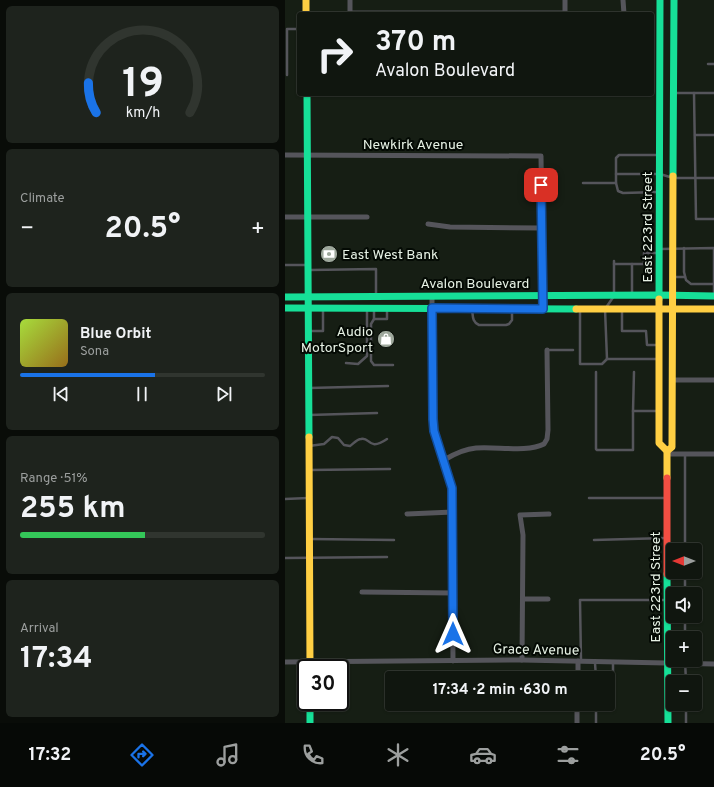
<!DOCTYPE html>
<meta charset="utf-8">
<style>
:root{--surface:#10160f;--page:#1e231d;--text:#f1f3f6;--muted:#9c9f9e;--line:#30352f;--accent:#1a73e8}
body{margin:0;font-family:Overpass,sans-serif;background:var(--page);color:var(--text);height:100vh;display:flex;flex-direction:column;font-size:15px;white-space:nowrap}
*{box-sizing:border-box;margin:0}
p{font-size:13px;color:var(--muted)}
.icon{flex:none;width:22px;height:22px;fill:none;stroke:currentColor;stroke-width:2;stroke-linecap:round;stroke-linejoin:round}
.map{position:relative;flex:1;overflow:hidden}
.details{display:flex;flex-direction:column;gap:6px;padding:6px;background:#090c08;width:285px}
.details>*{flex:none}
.guide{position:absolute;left:12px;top:12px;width:357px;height:84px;border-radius:4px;box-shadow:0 1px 3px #0004,0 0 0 1px var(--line);background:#10160f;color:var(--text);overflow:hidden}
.needle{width:26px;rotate:270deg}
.buttons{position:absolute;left:381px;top:543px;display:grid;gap:8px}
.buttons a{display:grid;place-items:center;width:36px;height:36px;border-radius:4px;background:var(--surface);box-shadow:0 1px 3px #0004,0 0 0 1px var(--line);font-size:20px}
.speed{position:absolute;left:12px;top:659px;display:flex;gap:8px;font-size:20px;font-weight:700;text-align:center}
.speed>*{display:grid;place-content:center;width:52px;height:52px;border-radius:50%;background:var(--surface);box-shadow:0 1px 3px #0004,0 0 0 1px var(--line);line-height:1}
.speed .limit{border:2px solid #111;border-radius:6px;background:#fff;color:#111}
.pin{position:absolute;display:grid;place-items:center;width:34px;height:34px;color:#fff;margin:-17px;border-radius:8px;box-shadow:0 2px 6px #0006}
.me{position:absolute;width:44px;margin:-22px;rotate:0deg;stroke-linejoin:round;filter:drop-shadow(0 0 3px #0008)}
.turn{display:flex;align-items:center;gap:14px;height:84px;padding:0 12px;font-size:18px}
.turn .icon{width:52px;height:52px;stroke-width:2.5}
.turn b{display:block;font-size:28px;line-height:34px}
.big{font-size:30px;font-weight:700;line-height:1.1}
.details .tile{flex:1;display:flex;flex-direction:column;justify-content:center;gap:6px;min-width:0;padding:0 14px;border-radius:6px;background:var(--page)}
.details .dial{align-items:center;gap:0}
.dial svg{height:104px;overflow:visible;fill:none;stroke:var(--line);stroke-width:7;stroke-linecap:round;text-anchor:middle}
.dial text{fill:var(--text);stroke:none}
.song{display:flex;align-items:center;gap:12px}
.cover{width:48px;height:48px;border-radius:6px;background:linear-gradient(135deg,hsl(80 70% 55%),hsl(40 70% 35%))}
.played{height:4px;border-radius:2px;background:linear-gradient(90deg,var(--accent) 55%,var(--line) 55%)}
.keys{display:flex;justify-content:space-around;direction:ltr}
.heat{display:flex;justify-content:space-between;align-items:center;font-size:22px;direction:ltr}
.charge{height:6px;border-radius:3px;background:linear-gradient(90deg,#34c759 51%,var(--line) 0)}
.trip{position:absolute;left:100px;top:671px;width:230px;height:40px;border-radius:4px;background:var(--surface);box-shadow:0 1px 3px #0004,0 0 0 1px var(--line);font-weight:700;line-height:40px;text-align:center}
.tab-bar{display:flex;height:64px;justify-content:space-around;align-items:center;background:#060906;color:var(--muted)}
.tab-bar .icon{width:28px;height:28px}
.tab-bar .on{color:var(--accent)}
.tab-bar b{font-size:18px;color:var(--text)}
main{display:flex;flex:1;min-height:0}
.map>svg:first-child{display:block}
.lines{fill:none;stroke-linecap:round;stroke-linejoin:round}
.lane{stroke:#55555b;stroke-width:2.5}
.street{stroke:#55555b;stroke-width:5}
.fast{stroke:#16e098;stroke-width:7}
.slow{stroke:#ffcf43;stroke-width:7}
.jam{stroke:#f24e42;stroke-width:7}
.route-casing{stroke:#114b97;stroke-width:10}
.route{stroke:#1a73e8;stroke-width:7}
.labels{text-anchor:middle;stroke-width:4;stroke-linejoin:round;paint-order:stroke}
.street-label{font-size:14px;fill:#e7f2e5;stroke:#040a04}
.poi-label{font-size:14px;fill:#e7f2e5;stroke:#040a04;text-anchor:start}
</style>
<main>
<section class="details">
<div class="tile dial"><svg viewBox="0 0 100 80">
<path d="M14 69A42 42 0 1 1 86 69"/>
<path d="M14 69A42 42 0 0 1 8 46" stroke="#1a73e8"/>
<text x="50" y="56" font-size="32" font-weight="700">19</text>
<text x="50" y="72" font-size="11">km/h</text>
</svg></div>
<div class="tile"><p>Climate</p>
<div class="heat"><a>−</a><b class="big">20.5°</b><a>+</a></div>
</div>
<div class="tile">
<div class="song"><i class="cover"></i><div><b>Blue Orbit</b><p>Sona</p></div></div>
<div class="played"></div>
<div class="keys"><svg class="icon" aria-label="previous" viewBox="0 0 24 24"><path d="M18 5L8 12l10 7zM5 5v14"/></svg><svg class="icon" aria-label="pause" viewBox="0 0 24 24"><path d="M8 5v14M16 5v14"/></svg><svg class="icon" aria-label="next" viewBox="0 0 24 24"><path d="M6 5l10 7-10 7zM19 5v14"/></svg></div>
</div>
<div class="tile"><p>Range · 51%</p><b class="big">255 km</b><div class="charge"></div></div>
<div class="tile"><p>Arrival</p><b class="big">17:34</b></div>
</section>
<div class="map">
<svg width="429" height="723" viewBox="0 0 429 723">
<rect width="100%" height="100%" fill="#161e14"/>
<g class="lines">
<g class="lane">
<polyline points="423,64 429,64"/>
<polyline points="2,75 2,29 14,29"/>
<polyline points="389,93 429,93"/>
<polyline points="409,93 411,219 429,219"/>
<polyline points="410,135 429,135"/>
<polyline points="331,174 375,174 388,178 429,178"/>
<polyline points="298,183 331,183"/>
<polyline points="373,192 338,193 333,191 331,183 331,158 334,155 375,155"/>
<polyline points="399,248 399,272 401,280 406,284 429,284"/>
<polyline points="375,249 429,248 429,295"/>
<polyline points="329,264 359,264 359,253 373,253"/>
<polyline points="0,265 22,265"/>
<polyline points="25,270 91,269 91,294"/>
<polyline points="388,277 400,277"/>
<polyline points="347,294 347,264"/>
<path d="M187,309C188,316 187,322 194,325H221L224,324L227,320V311"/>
<polyline points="337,310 337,331 361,331 362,345 373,345"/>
<polyline points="89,311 89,319 86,324 86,361 89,365 108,365"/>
<polyline points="295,311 295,364 317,364 322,359 374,359"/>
<polyline points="89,319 102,319 102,311"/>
<polyline points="24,331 38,331 38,310"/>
<polyline points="263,350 288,350"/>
<polyline points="322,359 320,309 329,296 329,261"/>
<polyline points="61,363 73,364 82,356 82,311"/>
<polyline points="311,372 311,449 312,450 348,450 348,411"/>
<polyline points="349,372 348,411 372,411"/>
<polyline points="24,388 103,386"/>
<polyline points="24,415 92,413"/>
<path d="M24,446L39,444L47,437L53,438L59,445L65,446C68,444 72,439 76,439C85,436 83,452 102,439"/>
<polyline points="400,455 400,550"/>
<polyline points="24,470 105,469"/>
<polyline points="304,498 382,498"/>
<polyline points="0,499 23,498"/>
<polyline points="25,539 109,540"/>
<polyline points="309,540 381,538"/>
<polyline points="0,558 102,557"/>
<polyline points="400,572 400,594"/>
<polyline points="400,616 400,638"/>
<polyline points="400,660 401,682"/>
<polyline points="296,661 295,600 382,600"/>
<polyline points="310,663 311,678"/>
<polyline points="311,704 311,723"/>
<polyline points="401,704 401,723"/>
<polyline points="311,709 324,709 328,705 328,663"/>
</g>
<g class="street">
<polyline points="280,0 280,14"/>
<polyline points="338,0 339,14"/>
<polyline points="65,13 280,13"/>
<polyline points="65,14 65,0"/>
<polyline points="0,155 256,156 258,309"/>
<polyline points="0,217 82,217"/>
<polyline points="143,224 165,227 257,228"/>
<polyline points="147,296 147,419 149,431 152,443 167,488 168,661"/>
<polyline points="387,380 429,380"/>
<polyline points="382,454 429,454"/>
<path d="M159,460C169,454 179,449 191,448C210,446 242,453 259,444L262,439L263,430L262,350"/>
<polyline points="122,514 168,512"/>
<polyline points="77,592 168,593"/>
<polyline points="238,599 263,599"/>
<polyline points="237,660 238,535 235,515 264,514"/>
<polyline points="0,662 237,660 429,664"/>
<polyline points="293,678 293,661"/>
<polyline points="292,723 292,704"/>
</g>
<g class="fast">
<polyline points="22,94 24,437"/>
<polyline points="388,176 389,0"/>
<polyline points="0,297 375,295 429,296"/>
<polyline points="374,299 375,0"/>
<polyline points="0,308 291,309"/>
<polyline points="382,574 383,723"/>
<polyline points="25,702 25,723"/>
</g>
<g class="slow">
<polyline points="21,0 21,14"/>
<polyline points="374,299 374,443 382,451 382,478"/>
<polyline points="291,309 429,309"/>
<polyline points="24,437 25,668"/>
<polyline points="382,451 387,447 388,176"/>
</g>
<polyline class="jam" points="382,478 382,574"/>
</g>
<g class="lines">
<defs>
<polyline id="route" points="168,634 167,488 149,431 148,419 147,308 258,309 256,185"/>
</defs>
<use href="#route" class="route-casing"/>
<use href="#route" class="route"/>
</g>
<defs>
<symbol id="bank-disc" viewBox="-11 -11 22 22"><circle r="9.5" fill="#9ea89c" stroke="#040a04"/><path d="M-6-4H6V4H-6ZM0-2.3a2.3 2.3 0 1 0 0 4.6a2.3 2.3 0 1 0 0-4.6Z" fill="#fff"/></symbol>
<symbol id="shop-disc" viewBox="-11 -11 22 22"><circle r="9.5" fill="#9ea89c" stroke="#040a04"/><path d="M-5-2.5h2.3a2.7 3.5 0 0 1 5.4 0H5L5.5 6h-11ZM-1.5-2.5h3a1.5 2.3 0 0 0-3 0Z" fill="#fff"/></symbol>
</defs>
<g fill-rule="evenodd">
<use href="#bank-disc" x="34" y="244" width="20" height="20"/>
<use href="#shop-disc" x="91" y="329" width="20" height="20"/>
</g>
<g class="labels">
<g class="street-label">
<text x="128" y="149">Newkirk Avenue</text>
<text transform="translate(362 227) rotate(-90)" y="5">East 223rd Street</text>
<text x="190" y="288">Avalon Boulevard</text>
<text transform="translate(370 587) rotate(-90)" y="5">East 223rd Street</text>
<text transform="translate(251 649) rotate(1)" y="5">Grace Avenue</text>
</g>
<g class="poi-label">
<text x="57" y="259">East West Bank</text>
<text x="88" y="336" text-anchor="end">Audio<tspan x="88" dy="16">MotorSport</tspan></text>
</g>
</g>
</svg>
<div class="buttons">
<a><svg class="needle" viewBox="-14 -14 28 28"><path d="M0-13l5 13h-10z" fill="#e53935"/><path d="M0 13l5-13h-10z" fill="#9c9f9e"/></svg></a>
<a><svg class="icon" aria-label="sound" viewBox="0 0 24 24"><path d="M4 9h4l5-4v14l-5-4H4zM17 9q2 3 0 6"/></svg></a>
<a>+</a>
<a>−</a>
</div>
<div class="speed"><div class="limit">30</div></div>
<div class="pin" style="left:256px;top:185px;background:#d93025"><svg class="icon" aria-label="arrive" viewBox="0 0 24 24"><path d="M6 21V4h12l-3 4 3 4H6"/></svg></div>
<svg class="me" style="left:168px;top:634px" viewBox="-20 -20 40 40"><path d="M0-17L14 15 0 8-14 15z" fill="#1a73e8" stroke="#fff" stroke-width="4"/></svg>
<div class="trip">17:34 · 2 min · 630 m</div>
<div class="guide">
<div class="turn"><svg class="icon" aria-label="right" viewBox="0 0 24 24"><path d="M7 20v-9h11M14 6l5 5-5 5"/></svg><div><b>370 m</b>Avalon Boulevard</div></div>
</div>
</div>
</main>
<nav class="tab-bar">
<b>17:32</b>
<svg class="icon on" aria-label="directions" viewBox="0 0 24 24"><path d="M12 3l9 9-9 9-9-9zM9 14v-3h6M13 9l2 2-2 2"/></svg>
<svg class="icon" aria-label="music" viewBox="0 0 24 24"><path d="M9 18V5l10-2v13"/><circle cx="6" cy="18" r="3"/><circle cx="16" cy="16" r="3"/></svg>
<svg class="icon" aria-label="phone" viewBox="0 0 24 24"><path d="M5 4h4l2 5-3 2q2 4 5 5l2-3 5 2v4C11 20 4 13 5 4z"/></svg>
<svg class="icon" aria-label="climate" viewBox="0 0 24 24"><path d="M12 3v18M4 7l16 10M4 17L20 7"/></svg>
<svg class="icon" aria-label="car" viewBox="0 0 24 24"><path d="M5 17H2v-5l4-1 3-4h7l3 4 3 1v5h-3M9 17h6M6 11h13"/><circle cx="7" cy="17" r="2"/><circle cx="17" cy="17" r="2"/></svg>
<svg class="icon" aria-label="filters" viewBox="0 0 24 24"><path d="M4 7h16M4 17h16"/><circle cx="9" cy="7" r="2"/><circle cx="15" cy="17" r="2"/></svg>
<b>20.5°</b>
</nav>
